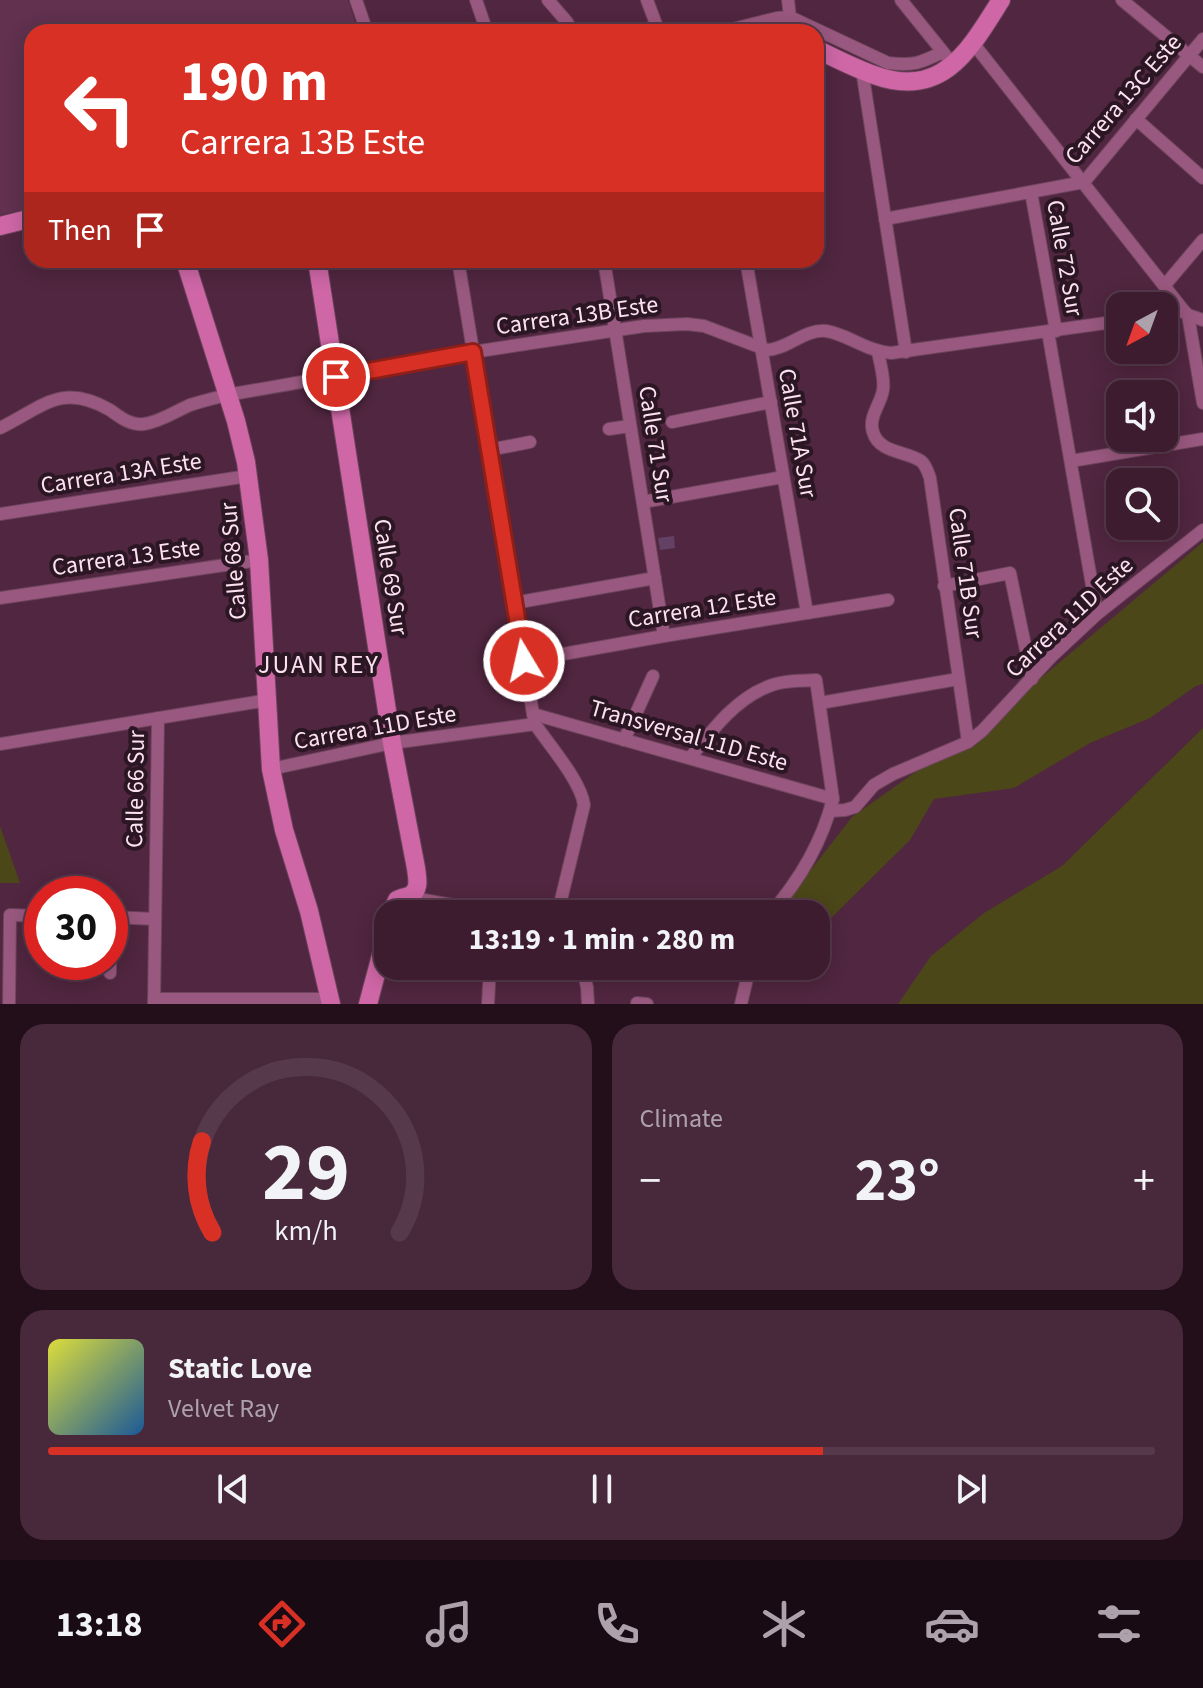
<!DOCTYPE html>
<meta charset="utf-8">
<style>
:root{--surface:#3d1c30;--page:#48293c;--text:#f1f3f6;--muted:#ada1ab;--line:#563a4c;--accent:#d93025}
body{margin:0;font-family:"Source Sans 3",sans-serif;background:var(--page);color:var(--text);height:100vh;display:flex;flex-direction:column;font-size:30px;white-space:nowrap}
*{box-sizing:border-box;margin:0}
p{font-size:26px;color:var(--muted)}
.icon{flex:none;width:44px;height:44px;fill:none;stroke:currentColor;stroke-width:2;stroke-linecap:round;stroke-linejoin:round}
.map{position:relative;height:1004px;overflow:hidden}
.panel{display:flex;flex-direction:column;gap:20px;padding:20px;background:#220f1a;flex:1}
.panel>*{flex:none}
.hud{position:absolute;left:24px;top:24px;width:800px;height:244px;border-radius:24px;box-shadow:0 4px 20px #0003,0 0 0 2px var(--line);background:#d93025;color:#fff;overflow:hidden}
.needle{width:52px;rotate:221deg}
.controls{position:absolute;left:1106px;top:292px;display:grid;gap:16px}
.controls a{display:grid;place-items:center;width:72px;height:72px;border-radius:16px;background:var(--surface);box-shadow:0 4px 20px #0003,0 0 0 2px var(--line);font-size:40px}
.speed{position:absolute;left:24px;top:876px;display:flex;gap:16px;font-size:40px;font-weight:700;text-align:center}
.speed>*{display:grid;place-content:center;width:104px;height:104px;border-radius:50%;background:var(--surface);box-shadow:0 4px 20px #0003,0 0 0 2px var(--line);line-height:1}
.speed .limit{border:12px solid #d22;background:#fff;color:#111}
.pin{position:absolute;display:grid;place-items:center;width:68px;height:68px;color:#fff;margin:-34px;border:4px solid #fff;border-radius:50%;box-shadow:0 2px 8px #0007}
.me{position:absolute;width:88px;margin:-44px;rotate:351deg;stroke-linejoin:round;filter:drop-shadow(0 0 6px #0008)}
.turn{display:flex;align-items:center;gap:28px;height:168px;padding:0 24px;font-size:36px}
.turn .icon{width:104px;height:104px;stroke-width:2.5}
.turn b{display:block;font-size:56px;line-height:68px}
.then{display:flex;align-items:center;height:76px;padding:0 24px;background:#0003;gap:16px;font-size:30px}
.big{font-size:60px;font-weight:700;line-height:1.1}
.panel .tile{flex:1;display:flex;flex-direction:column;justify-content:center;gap:12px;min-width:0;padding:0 28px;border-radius:24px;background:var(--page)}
.panel .dial{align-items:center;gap:0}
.dial svg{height:208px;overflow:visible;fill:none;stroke:var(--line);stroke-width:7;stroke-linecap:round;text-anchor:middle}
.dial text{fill:var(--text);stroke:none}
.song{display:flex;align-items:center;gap:24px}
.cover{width:96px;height:96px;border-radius:12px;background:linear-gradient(135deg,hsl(60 70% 55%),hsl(210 70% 35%))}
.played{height:8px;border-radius:4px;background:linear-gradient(90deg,var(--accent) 70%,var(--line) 70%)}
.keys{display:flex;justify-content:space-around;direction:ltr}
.heat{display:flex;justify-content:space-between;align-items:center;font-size:44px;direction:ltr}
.panel .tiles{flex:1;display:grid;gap:20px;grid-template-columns:1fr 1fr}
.tile:last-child{grid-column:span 2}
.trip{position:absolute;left:374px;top:900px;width:456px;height:80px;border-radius:24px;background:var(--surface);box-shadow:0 4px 20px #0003,0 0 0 2px var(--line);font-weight:700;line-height:80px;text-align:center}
.menu{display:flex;height:128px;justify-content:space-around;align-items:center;background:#180b13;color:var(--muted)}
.menu .icon{width:56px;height:56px}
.menu .selected{color:var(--accent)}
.menu b{font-size:36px;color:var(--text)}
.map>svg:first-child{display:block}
.built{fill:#61314f}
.green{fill:#4b4719}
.building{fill:#634165}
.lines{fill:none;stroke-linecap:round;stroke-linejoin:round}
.street-casing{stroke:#6d445c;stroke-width:14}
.secondary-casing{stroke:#6d445c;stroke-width:20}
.street{stroke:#99587f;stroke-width:12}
.secondary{stroke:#cf67a7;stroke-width:18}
.route-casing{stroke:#8d1f18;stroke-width:20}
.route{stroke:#d93025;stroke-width:14}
.labels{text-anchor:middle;stroke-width:8;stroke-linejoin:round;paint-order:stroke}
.street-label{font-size:24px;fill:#fde1f0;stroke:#2b1723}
.neighbourhood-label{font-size:26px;letter-spacing:2px;fill:#fde1f0;stroke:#2b1723}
</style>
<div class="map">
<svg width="1203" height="1004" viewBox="0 0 1203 1004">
<rect width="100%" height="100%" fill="#512640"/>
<polygon class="built" points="0,0 348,0 358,31 358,32 32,32 32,208 0,215"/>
<g class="green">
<polygon points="1203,542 1203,684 1196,686 1150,718 1090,743 1014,788 934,799 910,840 816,933 816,914 779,914 793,893 852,817 917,771 976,743 1035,683"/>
<polygon points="1203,728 1203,1004 898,1004 931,956 984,913 1062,866"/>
<polygon points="0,826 20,883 0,883"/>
</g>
<polygon class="building" points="674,536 675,548 660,550 658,538"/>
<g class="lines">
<defs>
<g id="street">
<polyline points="356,0 367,32"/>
<polyline points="476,0 487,32"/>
<polyline points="548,0 567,22 572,32"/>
<polyline points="647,0 659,32"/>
<polyline points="788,0 790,17"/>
<polyline points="901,0 947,57"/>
<polyline points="1122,0 1203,67"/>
<path d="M721,32L777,18L790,17L888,63C914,66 920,63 943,52"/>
<polyline points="973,43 1184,311 1188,315 1203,320"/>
<polyline points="862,70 906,352"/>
<polyline points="1136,119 1203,178"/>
<polyline points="1031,192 1056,331"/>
<polyline points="885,219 1084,182 1203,39"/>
<path d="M458,260L533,714L535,724C549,745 581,781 584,805L560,904L561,914"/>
<polyline points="604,260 664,636"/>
<polyline points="746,260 807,613"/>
<polyline points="1165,285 1203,240"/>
<polyline points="1164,314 1184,311"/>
<polyline points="1188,315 1203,403"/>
<polyline points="1048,332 1097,614"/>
<path d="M878,352C880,363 885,379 883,390C881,404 868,417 873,432C879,453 906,451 921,461C926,465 928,472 930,478L968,742"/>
<polyline points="672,422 771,402"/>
<path d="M0,428C43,407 61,382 110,410C120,417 131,426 144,424C160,422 176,411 190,405C202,401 215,398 227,395L473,352L644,326L687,324L704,326L767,350C788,349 804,329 826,331C847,334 866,351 891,353L1120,321"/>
<polyline points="609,429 630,426"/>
<polyline points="489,450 530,442"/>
<polyline points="1071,461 1203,439"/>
<polyline points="643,502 783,477"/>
<polyline points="0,514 248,476"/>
<polyline points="944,586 1010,573 1032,679"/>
<polyline points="0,598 259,560"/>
<polyline points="514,603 655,578"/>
<polyline points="524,661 664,636 888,600"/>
<polyline points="820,703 958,679"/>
<polyline points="533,714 833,799"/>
<polyline points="624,740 653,676"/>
<polyline points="0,744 268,700"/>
<path d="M690,758C711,732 734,700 767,687C782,680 801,681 816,680L833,799C822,842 799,881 770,914"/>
<polyline points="271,769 392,743 535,724"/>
<polyline points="830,811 845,810 855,807 874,785 893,774 968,742 982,731 1052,656 1097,614 1203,530"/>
<polyline points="407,897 503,914"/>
<polyline points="582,966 587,987 588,1004"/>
<polyline points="110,973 110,917 155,919"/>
<polyline points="154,999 330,999"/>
<polyline points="637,1003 647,1004"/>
<polyline points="9,1004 10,915 42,916"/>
<polyline points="154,1004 158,718"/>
<polyline points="488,1004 490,966"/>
<polyline points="741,1004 750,966"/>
</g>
<g id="secondary">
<polyline points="414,32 443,32"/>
<path d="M816,49C835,58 854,68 874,75C943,100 970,49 1001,0"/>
<polyline points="0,226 32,218"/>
<polyline points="185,260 236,421 246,462 259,560 271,769 284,830 309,911 331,1004"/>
<path d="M317,260L392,743L416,868C417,877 421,891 409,896C405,897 401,898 397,900L391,914"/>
<polyline points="368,1004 388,929"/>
</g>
</defs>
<use href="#street" class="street-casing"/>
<use href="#secondary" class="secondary-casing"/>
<use href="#street" class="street"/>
<use href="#secondary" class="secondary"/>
</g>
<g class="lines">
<defs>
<polyline id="route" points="336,377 473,352 524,661"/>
</defs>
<use href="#route" class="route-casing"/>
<use href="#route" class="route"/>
</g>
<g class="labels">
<g class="street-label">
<text transform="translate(1123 99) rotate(-49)" y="8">Carrera 13C Este</text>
<text transform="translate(1065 258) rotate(80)" y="8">Calle 72 Sur</text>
<text transform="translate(577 315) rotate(-8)" y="8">Carrera 13B Este</text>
<text transform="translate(798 433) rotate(80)" y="8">Calle 71A Sur</text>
<text transform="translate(656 444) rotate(81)" y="8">Calle 71 Sur</text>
<text transform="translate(121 473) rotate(-9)" y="8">Carrera 13A Este</text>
<text transform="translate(126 557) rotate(-8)" y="8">Carrera 13 Este</text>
<text transform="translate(233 561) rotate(-95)" y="8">Calle 68 Sur</text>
<text transform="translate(966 573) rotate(82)" y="8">Calle 71B Sur</text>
<text transform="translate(391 577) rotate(81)" y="8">Calle 69 Sur</text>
<text transform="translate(702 608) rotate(-9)" y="8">Carrera 12 Este</text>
<text transform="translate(1069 617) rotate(-43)" y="8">Carrera 11D Este</text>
<text transform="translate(375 727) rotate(-10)" y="8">Carrera 11D Este</text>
<text transform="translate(689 735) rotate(16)" y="8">Transversal 11D Este</text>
<text transform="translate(135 789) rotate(-89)" y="8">Calle 66 Sur</text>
</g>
<g class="neighbourhood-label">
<text x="319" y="673">JUAN REY</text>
</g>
</g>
</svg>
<div class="controls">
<a><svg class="needle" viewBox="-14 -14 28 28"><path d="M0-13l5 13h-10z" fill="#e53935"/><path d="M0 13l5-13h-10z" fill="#ada1ab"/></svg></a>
<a><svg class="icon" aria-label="sound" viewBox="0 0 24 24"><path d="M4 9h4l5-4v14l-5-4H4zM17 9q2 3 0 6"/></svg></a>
<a><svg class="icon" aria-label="search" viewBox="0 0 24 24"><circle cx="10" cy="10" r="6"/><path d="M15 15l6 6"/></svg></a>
</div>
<div class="speed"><div class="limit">30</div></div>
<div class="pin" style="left:336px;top:377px;background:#d93025"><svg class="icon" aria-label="arrive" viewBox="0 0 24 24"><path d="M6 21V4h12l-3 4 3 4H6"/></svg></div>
<svg class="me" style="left:524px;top:661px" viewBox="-20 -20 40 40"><circle r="17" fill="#d93025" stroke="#fff" stroke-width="3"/><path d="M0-11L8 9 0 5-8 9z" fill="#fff"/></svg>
<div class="trip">13:19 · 1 min · 280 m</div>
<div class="hud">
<div class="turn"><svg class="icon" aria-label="left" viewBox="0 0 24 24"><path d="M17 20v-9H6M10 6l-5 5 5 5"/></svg><div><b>190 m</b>Carrera 13B Este</div></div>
<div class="then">Then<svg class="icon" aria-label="arrive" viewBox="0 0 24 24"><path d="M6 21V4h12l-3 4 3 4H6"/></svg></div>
</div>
</div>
<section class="panel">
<div class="tiles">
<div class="tile dial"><svg viewBox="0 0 100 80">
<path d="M14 69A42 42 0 1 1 86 69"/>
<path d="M14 69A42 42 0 0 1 10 34" stroke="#d93025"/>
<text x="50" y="56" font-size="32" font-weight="700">29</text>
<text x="50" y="72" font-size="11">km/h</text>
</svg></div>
<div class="tile"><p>Climate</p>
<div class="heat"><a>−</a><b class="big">23°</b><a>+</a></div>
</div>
<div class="tile">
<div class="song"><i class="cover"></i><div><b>Static Love</b><p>Velvet Ray</p></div></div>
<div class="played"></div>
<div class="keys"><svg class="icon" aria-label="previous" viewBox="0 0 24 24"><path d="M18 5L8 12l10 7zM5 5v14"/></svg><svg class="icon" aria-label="pause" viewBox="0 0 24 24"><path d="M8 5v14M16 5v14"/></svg><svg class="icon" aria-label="next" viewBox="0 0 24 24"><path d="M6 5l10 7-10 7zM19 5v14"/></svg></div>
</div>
</div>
</section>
<nav class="menu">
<b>13:18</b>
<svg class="icon selected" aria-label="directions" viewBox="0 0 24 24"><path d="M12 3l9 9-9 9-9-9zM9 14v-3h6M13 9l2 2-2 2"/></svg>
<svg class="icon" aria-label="music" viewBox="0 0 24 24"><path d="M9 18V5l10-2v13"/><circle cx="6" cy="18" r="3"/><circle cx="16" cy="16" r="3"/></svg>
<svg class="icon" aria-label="phone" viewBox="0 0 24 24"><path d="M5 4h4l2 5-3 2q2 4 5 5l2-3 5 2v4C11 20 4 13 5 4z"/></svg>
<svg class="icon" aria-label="climate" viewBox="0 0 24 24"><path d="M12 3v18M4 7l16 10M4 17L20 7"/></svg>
<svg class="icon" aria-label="car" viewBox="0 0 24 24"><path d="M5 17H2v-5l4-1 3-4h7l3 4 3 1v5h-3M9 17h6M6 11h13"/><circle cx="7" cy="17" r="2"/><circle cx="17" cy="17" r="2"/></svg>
<svg class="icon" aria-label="filters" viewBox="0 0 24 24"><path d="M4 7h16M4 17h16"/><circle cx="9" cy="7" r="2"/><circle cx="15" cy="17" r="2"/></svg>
</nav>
